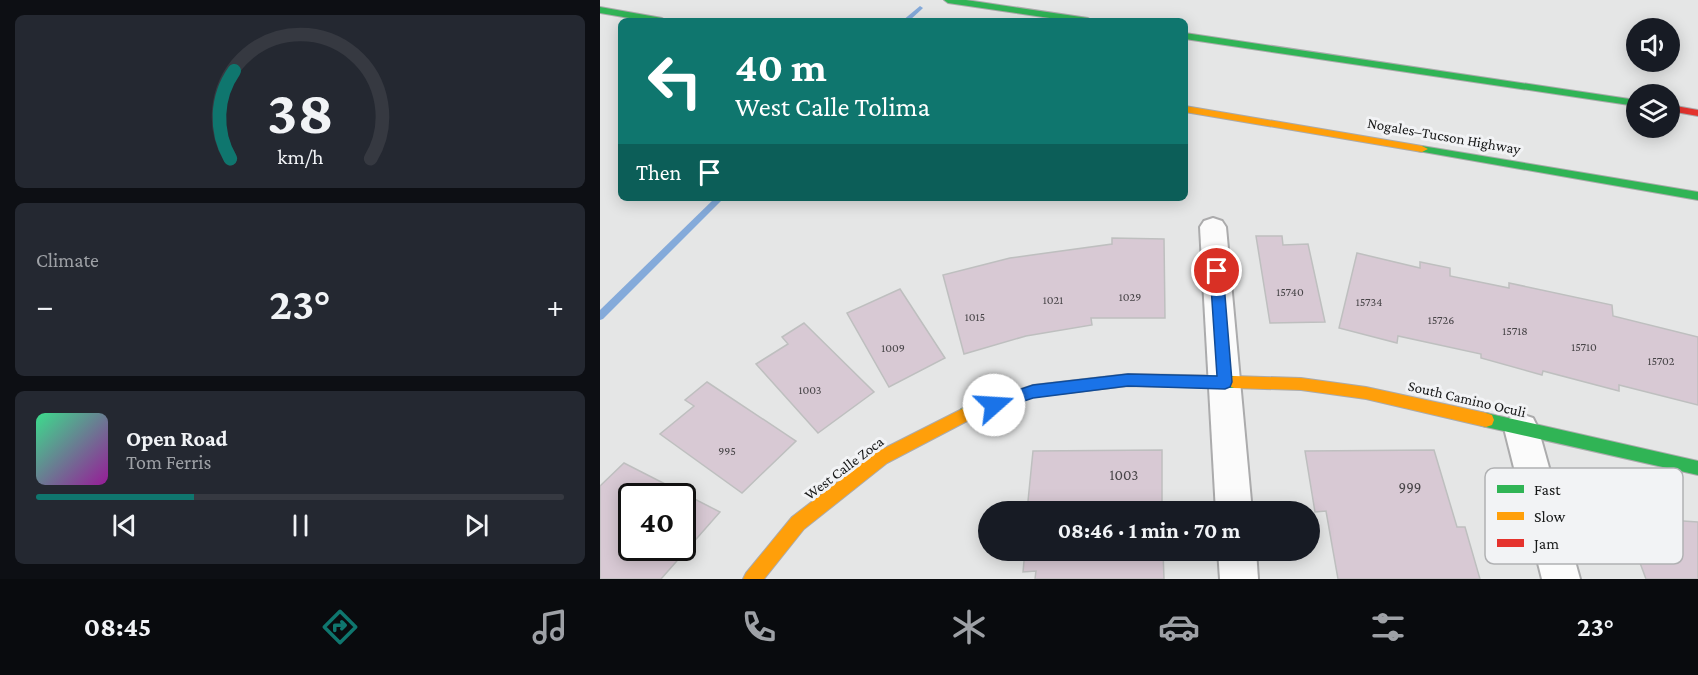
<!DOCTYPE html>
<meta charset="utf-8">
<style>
:root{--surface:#171b24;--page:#242831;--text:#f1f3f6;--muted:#9ea1a6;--line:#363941;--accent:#0f766e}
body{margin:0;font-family:"Crimson Pro",serif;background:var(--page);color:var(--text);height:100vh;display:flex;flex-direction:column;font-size:22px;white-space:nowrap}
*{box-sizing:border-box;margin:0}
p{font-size:20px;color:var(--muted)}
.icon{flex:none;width:33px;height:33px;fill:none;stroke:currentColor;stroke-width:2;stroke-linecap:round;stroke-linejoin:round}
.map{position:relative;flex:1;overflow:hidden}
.panel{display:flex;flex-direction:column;gap:15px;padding:15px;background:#0d0f14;width:600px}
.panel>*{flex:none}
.top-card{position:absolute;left:18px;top:18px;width:570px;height:183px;border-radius:9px;box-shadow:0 3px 15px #0003;background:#0f766e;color:#fff;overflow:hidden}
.buttons{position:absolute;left:1026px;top:18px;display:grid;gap:12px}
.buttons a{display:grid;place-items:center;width:54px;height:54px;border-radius:50%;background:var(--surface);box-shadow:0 3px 15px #0003;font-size:30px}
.speed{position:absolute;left:18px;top:483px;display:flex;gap:12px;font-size:30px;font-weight:700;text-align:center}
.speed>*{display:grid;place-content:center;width:78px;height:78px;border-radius:50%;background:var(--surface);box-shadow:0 3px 15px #0003;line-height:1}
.speed .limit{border:3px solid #111;border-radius:9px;background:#fff;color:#111}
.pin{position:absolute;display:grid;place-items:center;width:51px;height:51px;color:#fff;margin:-26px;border:3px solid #fff;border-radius:50%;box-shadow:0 2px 6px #0007}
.me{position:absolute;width:66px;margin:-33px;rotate:71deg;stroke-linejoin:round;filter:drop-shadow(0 0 4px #0008)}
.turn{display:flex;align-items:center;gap:21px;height:126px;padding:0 18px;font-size:27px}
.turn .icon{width:78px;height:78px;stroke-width:2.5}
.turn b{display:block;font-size:42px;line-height:51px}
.then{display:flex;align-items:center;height:57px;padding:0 18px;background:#0003;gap:12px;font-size:22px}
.big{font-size:45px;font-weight:700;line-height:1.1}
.panel .card{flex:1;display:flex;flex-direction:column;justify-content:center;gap:9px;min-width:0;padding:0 21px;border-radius:9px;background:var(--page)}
.panel .dial{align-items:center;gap:0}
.dial svg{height:156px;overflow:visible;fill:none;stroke:var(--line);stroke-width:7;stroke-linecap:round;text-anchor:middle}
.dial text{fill:var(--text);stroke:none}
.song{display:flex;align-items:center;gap:18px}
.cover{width:72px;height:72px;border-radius:9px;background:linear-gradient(135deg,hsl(150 70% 55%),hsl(300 70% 35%))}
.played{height:6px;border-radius:3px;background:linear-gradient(90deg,var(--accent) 30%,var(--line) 30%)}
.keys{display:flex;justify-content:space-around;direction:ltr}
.heat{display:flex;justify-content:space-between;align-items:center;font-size:33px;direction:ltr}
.trip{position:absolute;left:378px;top:501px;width:342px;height:60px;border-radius:30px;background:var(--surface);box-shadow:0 3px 15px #0003;font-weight:700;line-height:60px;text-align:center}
.tabs{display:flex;height:96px;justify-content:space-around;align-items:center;background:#090b0e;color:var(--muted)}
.tabs .icon{width:42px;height:42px}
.tabs .on{color:var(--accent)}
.tabs b{font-size:27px;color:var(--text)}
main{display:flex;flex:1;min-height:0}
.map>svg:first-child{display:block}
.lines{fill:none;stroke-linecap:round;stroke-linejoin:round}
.stream{fill:#84aada;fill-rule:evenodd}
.building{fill:#d8c9d4;stroke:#bebfbf;stroke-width:1.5;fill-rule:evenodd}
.street-casing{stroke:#ababac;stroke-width:4}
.fast-casing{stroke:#ababac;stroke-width:2}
.slow-casing{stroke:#ababac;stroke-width:2}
.jam-casing{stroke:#ababac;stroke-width:2}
.street{fill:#fbfbfb;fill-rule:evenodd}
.fast{fill:#30b455;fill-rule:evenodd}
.slow{fill:#ff9f0a;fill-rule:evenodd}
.jam{fill:#e5322d;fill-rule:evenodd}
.route{fill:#1a73e8;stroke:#114b97;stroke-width:1.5}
.labels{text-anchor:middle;stroke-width:6;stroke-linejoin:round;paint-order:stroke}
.number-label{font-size:12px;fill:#474447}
.street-label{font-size:15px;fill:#171818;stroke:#f2f3f5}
.near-number-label{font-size:15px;fill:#474447}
.key{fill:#f2f3f5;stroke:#b0b1b3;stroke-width:1.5}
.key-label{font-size:16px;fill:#171818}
</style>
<main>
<section class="panel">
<div class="card dial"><svg viewBox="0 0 100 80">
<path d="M14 69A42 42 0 1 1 86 69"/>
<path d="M14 69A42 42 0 0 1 16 24" stroke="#0f766e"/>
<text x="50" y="56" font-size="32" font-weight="700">38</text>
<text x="50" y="72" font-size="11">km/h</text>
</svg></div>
<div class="card"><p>Climate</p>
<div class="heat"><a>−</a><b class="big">23°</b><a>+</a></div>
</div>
<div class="card">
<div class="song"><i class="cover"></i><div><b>Open Road</b><p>Tom Ferris</p></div></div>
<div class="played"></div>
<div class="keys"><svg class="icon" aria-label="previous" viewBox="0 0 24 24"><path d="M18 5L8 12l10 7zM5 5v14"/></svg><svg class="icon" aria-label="pause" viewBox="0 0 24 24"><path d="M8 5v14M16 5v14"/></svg><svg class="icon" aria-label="next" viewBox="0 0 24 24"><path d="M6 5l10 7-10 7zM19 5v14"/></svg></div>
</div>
</section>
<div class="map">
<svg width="1098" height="579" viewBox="0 0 1098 579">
<rect width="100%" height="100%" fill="#e5e6e6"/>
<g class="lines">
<g class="stream">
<polygon points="320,6 323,8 322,9 309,21 302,21"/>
<polygon points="115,198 124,198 3,319 0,320 0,310"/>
</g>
</g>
<g class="building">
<polygon points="656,236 682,236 683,245 708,244 725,322 670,323"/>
<polygon points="512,238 564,239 565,318 491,318 492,325 426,336 364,354 343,275 410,258 512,244"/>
<polygon points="757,253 820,268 820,262 850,268 850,276 909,288 909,283 1012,305 1013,316 1098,337 1098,405 1019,385 1019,391 943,371 942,375 881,358 881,354 798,336 797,343 739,328"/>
<polygon points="300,289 345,358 289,387 247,313"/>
<polygon points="204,323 274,392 218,433 156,364 188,344 182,337"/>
<polygon points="107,382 196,441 142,493 60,434 94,406 85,400"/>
<polygon points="562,450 562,512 427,511 433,451"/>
<polygon points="834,450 857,527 865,527 880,579 738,579 726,511 715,512 705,451"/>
<path d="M24,463L120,512L61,579H0V486ZM32,496H82V548H32Z"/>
<polygon points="1023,517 1098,522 1098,579 1046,579"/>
<polygon points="425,550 563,550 564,579 435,579 436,571 423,572"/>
</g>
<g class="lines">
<defs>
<g id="street">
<polygon points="613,218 622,221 626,227 652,512 616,512 600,227 604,221"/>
<polygon points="921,414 933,418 938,428 980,579 942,579 904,428 909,418"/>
<polygon points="618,550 656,550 658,579 620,579"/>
</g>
<g id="fast">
<polygon points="344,0 366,0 488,18 493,21 470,21 348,3"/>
<polygon points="0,7 62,18 67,21 47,21 0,13"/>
<polygon points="585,33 1036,100 1036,106 585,39"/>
<polygon points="822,146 1098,192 1098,200 818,151 816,149"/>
<polygon points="528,374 634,376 639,378 642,382 639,386 634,388 528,386 433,397 366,421 361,419 358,414 361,409 433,385"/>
<polygon points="886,413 1098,461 1098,475 886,427 880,425 878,420 880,415"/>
</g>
<g id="slow">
<polygon points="585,106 822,146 828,149 822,152 585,112"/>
<polygon points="634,376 701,378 766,387 886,413 892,415 894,420 892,425 886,427 766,399 701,390 634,388 629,386 626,382 629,378"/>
<polygon points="366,407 371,409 374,414 371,419 287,463 204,529 164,579 143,579 146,573 192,517 275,453"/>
</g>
<polygon id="jam" points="1070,105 1098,110 1098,116 1070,111"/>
</defs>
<use href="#street" class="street-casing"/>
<use href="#fast" class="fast-casing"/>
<use href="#slow" class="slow-casing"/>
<use href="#jam" class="jam-casing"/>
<use href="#street" class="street"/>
<use href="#fast" class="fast"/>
<use href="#slow" class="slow"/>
<use href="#jam" class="jam"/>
</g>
<polygon class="route" points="617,266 623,271 632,382 630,387 625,389 528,386 433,398 394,411 388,409 386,405 388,400 433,385 528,374 617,376 610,271"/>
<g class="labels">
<g class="number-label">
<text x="690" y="296">15740</text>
<text x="530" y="301">1029</text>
<text x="453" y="304">1021</text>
<text x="769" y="306">15734</text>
<text x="375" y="321">1015</text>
<text x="841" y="324">15726</text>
<text x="915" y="335">15718</text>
<text x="984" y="351">15710</text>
<text x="293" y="352">1009</text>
<text x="1061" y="365">15702</text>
<text x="210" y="394">1003</text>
<text x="127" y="455">995</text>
</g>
<g class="street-label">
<text transform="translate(844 136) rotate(10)" y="5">Nogales–Tucson Highway</text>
<text transform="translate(867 399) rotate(13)" y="5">South Camino Oculi</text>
<text transform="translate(244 468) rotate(-37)" y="5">West Calle Zoca</text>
</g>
<g class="near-number-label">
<text x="524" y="480">1003</text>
<text x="810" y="492">999</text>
</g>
</g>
<rect x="885" y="468" width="198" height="96" rx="9" class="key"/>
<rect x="897" y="485" width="27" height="8" fill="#30b455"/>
<rect x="897" y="512" width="27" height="8" fill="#ff9f0a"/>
<rect x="897" y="539" width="27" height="8" fill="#e5322d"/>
<g class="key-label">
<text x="934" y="495">Fast</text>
<text x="934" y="522">Slow</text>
<text x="934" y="549">Jam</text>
</g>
</svg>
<div class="buttons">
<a><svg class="icon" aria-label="sound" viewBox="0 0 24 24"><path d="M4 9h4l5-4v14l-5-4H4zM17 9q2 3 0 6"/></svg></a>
<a><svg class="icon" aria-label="layers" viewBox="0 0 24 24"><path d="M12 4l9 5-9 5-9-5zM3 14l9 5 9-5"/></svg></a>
</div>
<div class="speed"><div class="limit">40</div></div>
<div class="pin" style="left:617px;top:271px;background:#d93025"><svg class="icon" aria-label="arrive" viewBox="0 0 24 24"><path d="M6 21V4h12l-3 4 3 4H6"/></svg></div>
<svg class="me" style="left:394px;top:405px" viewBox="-20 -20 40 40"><circle r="19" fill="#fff"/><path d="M0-13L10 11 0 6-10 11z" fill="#1a73e8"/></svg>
<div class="trip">08:46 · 1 min · 70 m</div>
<div class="top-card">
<div class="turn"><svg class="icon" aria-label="left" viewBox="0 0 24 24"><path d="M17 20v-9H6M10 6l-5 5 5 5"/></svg><div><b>40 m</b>West Calle Tolima</div></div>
<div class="then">Then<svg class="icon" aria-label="arrive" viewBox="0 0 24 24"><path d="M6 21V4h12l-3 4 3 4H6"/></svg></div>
</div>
</div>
</main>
<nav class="tabs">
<b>08:45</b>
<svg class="icon on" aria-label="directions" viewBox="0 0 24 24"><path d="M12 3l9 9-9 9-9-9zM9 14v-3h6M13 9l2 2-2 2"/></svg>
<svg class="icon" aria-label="music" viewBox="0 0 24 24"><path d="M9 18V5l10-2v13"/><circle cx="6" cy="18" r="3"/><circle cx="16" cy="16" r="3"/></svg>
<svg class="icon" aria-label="phone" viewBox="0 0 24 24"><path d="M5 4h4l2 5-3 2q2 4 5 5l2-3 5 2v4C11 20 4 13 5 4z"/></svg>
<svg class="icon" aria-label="climate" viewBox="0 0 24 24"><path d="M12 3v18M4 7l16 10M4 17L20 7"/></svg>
<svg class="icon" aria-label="car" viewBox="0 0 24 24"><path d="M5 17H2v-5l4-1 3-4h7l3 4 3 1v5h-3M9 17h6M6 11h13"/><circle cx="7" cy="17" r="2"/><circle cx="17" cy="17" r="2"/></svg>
<svg class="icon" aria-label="filters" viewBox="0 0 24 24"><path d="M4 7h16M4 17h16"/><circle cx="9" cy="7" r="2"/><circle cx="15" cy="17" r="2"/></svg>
<b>23°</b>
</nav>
